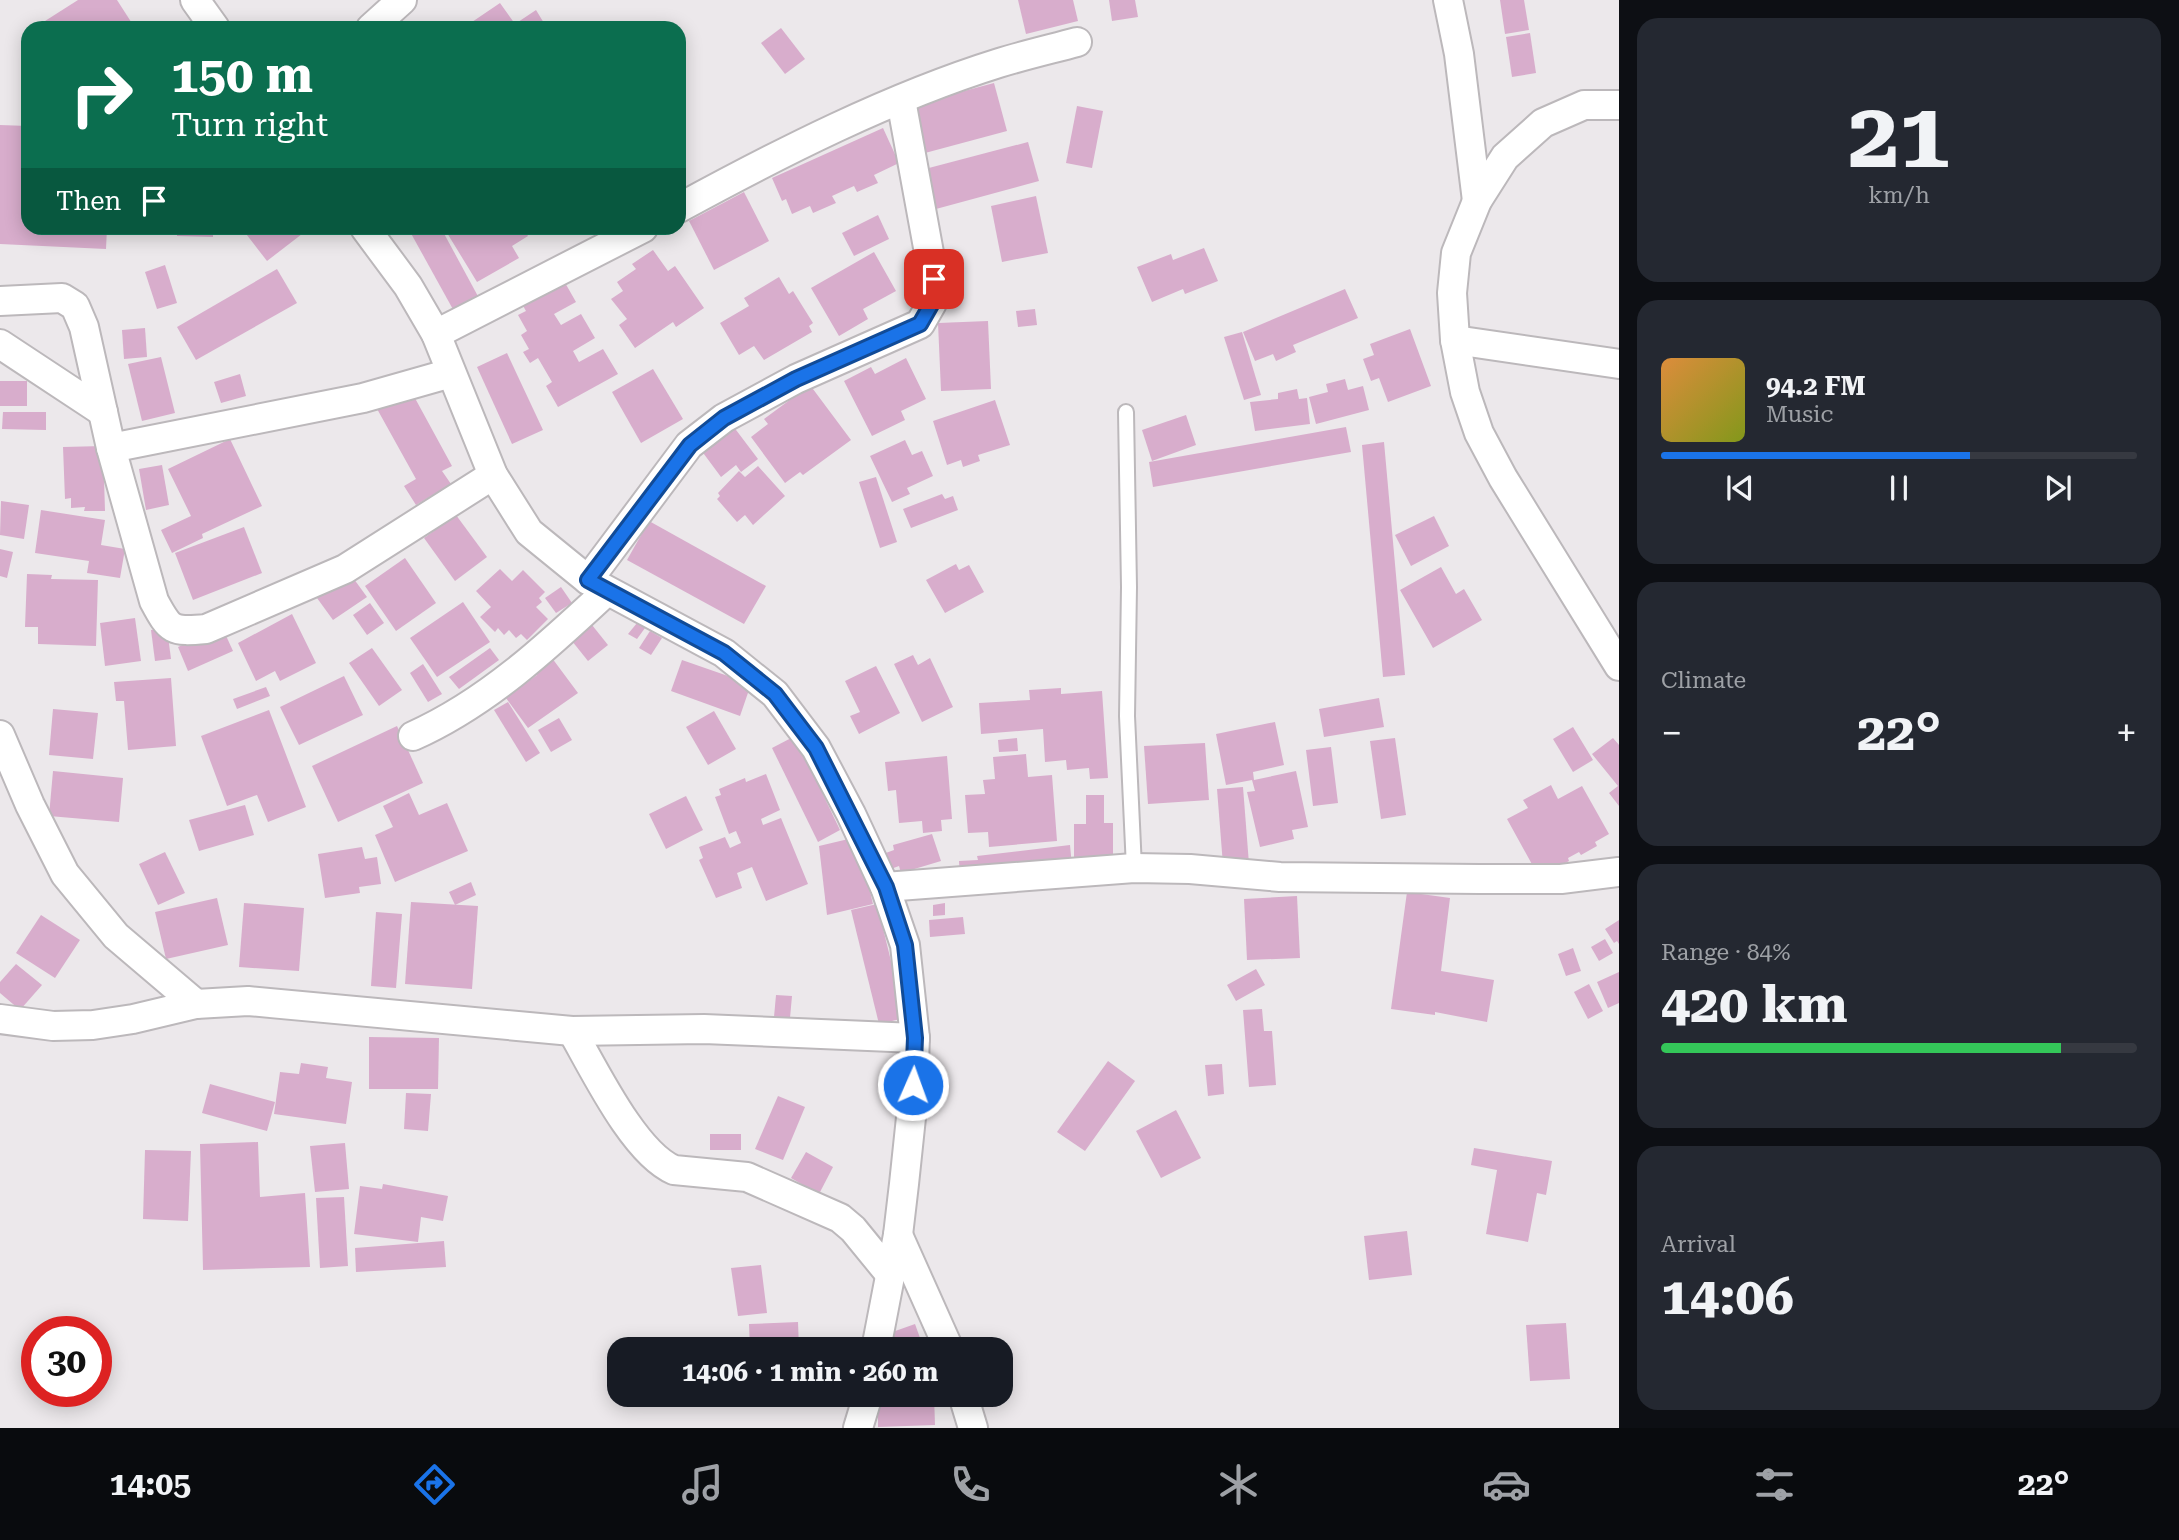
<!DOCTYPE html>
<meta charset="utf-8">
<style>
:root{--surface:#171b24;--page:#242831;--text:#f1f3f6;--muted:#9ea1a6;--line:#363941;--accent:#1a73e8}
body{margin:0;font-family:"Roboto Serif",serif;background:var(--page);color:var(--text);height:100vh;display:flex;flex-direction:column;font-size:26px;white-space:nowrap}
*{box-sizing:border-box;margin:0}
p{font-size:23px;color:var(--muted)}
.icon{flex:none;width:38px;height:38px;fill:none;stroke:currentColor;stroke-width:2;stroke-linecap:round;stroke-linejoin:round}
.map{position:relative;flex:1;overflow:hidden}
.details{display:flex;flex-direction:column;gap:18px;padding:18px;background:#0d0f14;width:560px}
.details>*{flex:none}
.banner{position:absolute;left:21px;top:21px;width:665px;height:214px;border-radius:21px;box-shadow:0 4px 18px #0003;background:#0b6e4f;color:#fff;overflow:hidden}
.speed{position:absolute;left:21px;top:1316px;display:flex;gap:14px;font-size:35px;font-weight:700;text-align:center}
.speed>*{display:grid;place-content:center;width:91px;height:91px;border-radius:50%;background:var(--surface);box-shadow:0 4px 18px #0003;line-height:1}
.speed .limit{border:10px solid #d22;background:#fff;color:#111}
.pin{position:absolute;display:grid;place-items:center;width:60px;height:60px;color:#fff;margin:-30px;border-radius:14px;box-shadow:0 4px 10px #0006}
.me{position:absolute;width:77px;margin:-38px;rotate:2deg;stroke-linejoin:round;filter:drop-shadow(0 0 5px #0008)}
.turn{display:flex;align-items:center;gap:24px;height:147px;padding:0 35px;font-size:32px}
.turn .icon{width:91px;height:91px;stroke-width:2.5}
.turn b{display:block;font-size:49px;line-height:60px}
.then{display:flex;align-items:center;height:66px;padding:0 35px;background:#0003;gap:14px;font-size:26px}
.big{font-size:52px;font-weight:700;line-height:1.1}
.details .tile{flex:1;display:flex;flex-direction:column;justify-content:center;gap:10px;min-width:0;padding:0 24px;border-radius:21px;background:var(--page)}
.details .dial{align-items:center;gap:0}
.dial b{font-size:91px;line-height:1}
.song{display:flex;align-items:center;gap:21px}
.cover{width:84px;height:84px;border-radius:10px;background:linear-gradient(135deg,hsl(30 70% 55%),hsl(70 70% 35%))}
.played{height:7px;border-radius:4px;background:linear-gradient(90deg,var(--accent) 65%,var(--line) 65%)}
.keys{display:flex;justify-content:space-around;direction:ltr}
.heat{display:flex;justify-content:space-between;align-items:center;font-size:38px;direction:ltr}
.charge{height:10px;border-radius:5px;background:linear-gradient(90deg,#34c759 84%,var(--line) 0)}
.trip{position:absolute;left:607px;top:1337px;width:406px;height:70px;border-radius:21px;background:var(--surface);box-shadow:0 4px 18px #0003;font-weight:700;line-height:70px;text-align:center}
.dock{display:flex;height:112px;justify-content:space-around;align-items:center;background:#090b0e;color:var(--muted)}
.dock .icon{width:49px;height:49px}
.dock .active{color:var(--accent)}
.dock b{font-size:32px;color:var(--text)}
main{display:flex;flex:1;min-height:0}
.map>svg:first-child{display:block}
.building{fill:#d8adcc}
.lines{fill:none;stroke-linecap:round;stroke-linejoin:round}
.lane-casing{stroke:#bcb8bb;stroke-width:18}
.street-casing{stroke:#bcb8bb;stroke-width:32}
.lane{stroke:#fff;stroke-width:14}
.street{stroke:#fff;stroke-width:28}
.route-casing{stroke:#114b97;stroke-width:18}
.route{stroke:#1a73e8;stroke-width:12}
</style>
<main>
<div class="map">
<svg width="1619" height="1428" viewBox="0 0 1619 1428">
<rect width="100%" height="100%" fill="#ece8eb"/>
<g class="building">
<polygon points="78,0 117,0 135,28 34,28"/>
<polygon points="1018,0 1073,0 1078,21 1026,34"/>
<polygon points="1109,0 1135,0 1138,17 1112,21"/>
<polygon points="1500,0 1524,0 1529,30 1505,34"/>
<polygon points="500,3 515,24 536,10 547,28 477,28 472,22"/>
<polygon points="781,28 805,59 785,74 761,43"/>
<polygon points="1530,33 1536,73 1512,77 1506,37"/>
<polygon points="994,83 1007,131 925,153 912,105"/>
<polygon points="1077,106 1103,111 1092,168 1066,163"/>
<polygon points="0,125 28,126 28,228 107,228 106,249 0,244"/>
<polygon points="883,128 899,163 874,175 878,183 857,192 854,186 832,196 836,203 813,213 810,206 792,214 786,199 782,201 772,178"/>
<polygon points="1028,142 1039,181 936,209 925,169"/>
<polygon points="744,192 769,241 714,270 689,221"/>
<polygon points="1036,196 1048,253 1002,262 991,206"/>
<polygon points="878,215 889,239 854,256 842,233"/>
<polygon points="120,228 159,228 159,232 119,231"/>
<polygon points="177,228 213,228 213,237 177,236"/>
<polygon points="247,228 297,228 302,234 267,261 243,230"/>
<polygon points="408,228 441,228 480,300 455,313"/>
<polygon points="444,228 523,228 528,236 512,246 519,258 477,282"/>
<polygon points="1204,248 1218,281 1185,294 1183,289 1152,302 1137,267 1171,254 1173,260"/>
<polygon points="653,250 668,271 675,266 704,308 676,327 673,322 635,348 619,325 627,319 611,299 623,291 617,282 636,269 632,264"/>
<polygon points="874,252 896,291 863,309 868,319 839,336 811,288"/>
<polygon points="165,265 177,303 157,309 145,272"/>
<polygon points="277,269 297,303 196,360 177,327"/>
<polygon points="779,277 789,294 793,291 813,323 809,326 812,332 764,360 754,346 739,355 720,323 749,306 744,298"/>
<polygon points="564,281 576,302 554,314 561,325 581,314 595,338 573,351 579,362 603,349 618,374 558,407 546,386 552,382 538,358 530,363 523,352 529,349 521,335 527,331 518,315 526,311 522,304"/>
<polygon points="1345,289 1358,318 1293,345 1296,352 1276,361 1273,354 1255,361 1243,332"/>
<polygon points="1035,309 1037,325 1018,327 1016,311"/>
<polygon points="988,321 991,389 941,391 938,323"/>
<polygon points="145,328 147,357 124,359 122,330"/>
<polygon points="1410,329 1431,386 1388,402 1379,378 1371,381 1363,359 1374,355 1370,344"/>
<polygon points="1242,332 1261,395 1244,400 1224,337"/>
<polygon points="507,353 543,430 512,444 477,367"/>
<polygon points="161,357 175,413 142,421 128,364"/>
<polygon points="906,358 926,399 901,411 905,420 872,436 844,381 871,367 875,374"/>
<polygon points="653,369 683,419 641,443 612,392"/>
<polygon points="240,374 246,396 221,403 214,382"/>
<polygon points="1345,379 1348,390 1363,386 1369,410 1316,424 1309,397 1328,392 1326,384"/>
<rect x="0" y="381" width="27" height="25"/>
<polygon points="810,385 851,440 803,475 800,472 785,483 751,437 768,424 764,419"/>
<polygon points="410,389 452,466 442,471 451,484 416,505 404,486 416,479 376,407"/>
<polygon points="1297,389 1299,399 1307,398 1310,424 1255,431 1250,402 1278,399 1278,393"/>
<polygon points="995,400 1010,445 978,455 980,461 963,467 961,460 947,465 933,421"/>
<polygon points="3,412 46,412 46,430 2,429"/>
<polygon points="1186,415 1196,445 1152,461 1142,430"/>
<polygon points="730,422 758,459 741,472 736,465 721,477 698,446"/>
<polygon points="1346,427 1351,452 1153,487 1149,462"/>
<polygon points="230,439 262,506 202,534 203,538 172,553 161,530 191,516 168,469"/>
<polygon points="905,440 912,455 922,451 933,476 907,488 910,494 892,502 870,456"/>
<polygon points="1384,442 1405,675 1383,677 1362,445"/>
<polygon points="103,446 105,511 84,511 85,507 71,508 71,498 65,499 63,447"/>
<polygon points="162,465 169,505 146,510 139,469"/>
<polygon points="758,466 785,496 753,525 745,515 737,522 717,499 720,496 718,493 739,471 745,477"/>
<polygon points="876,477 897,542 880,548 859,482"/>
<polygon points="942,494 945,499 953,496 958,510 911,528 903,509"/>
<polygon points="1,501 29,505 24,539 0,535"/>
<polygon points="41,510 105,520 101,545 125,549 120,578 87,573 89,561 35,553"/>
<polygon points="456,515 487,557 455,581 424,538"/>
<polygon points="1434,516 1449,546 1411,566 1395,535"/>
<polygon points="649,521 766,586 744,624 627,560"/>
<polygon points="244,527 262,573 193,600 175,553"/>
<polygon points="0,549 13,552 7,578 0,576"/>
<polygon points="405,558 436,603 396,631 365,586"/>
<polygon points="956,564 959,570 969,565 984,592 945,613 926,580"/>
<polygon points="1441,567 1456,594 1464,589 1482,620 1433,648 1400,590"/>
<polygon points="500,569 512,581 523,570 545,592 539,598 542,602 536,607 548,619 527,640 521,634 516,638 509,630 504,635 498,628 495,632 480,617 491,607 476,591"/>
<polygon points="27,574 52,575 51,579 98,580 96,646 38,644 38,627 25,627"/>
<polygon points="351,575 367,597 333,620 317,598"/>
<polygon points="561,587 572,603 556,613 545,598"/>
<polygon points="463,602 490,642 437,677 410,638"/>
<polygon points="370,603 384,623 367,635 353,615"/>
<polygon points="292,614 316,663 280,681 275,671 256,681 238,643"/>
<polygon points="135,618 141,661 105,666 100,623"/>
<polygon points="637,623 645,628 637,639 628,634"/>
<polygon points="592,625 608,645 588,661 572,641"/>
<polygon points="222,627 233,651 188,671 178,647"/>
<polygon points="167,628 171,659 155,661 151,630"/>
<polygon points="650,631 662,638 651,655 639,648"/>
<polygon points="372,648 402,690 379,706 349,663"/>
<polygon points="490,648 499,660 459,689 449,677"/>
<polygon points="549,654 578,693 528,728 506,698 537,675 531,667"/>
<polygon points="913,655 918,665 930,658 953,707 922,722 894,664"/>
<polygon points="682,660 751,684 740,716 671,691"/>
<polygon points="423,664 442,694 428,702 410,673"/>
<polygon points="876,666 900,713 859,734 850,716 860,712 845,681"/>
<polygon points="344,676 363,715 299,745 280,707"/>
<polygon points="171,678 176,746 128,750 124,701 116,701 114,682"/>
<polygon points="266,687 270,696 237,709 233,699"/>
<polygon points="1061,688 1061,694 1102,691 1108,778 1090,779 1089,768 1067,770 1066,760 1045,762 1043,729 981,734 979,703 1030,700 1029,690"/>
<polygon points="1379,698 1384,727 1324,737 1319,709"/>
<polygon points="508,702 540,753 526,762 494,710"/>
<polygon points="53,709 98,713 93,759 49,755"/>
<polygon points="269,710 306,807 268,822 257,795 227,806 201,736"/>
<polygon points="714,711 736,749 708,765 686,727"/>
<polygon points="559,718 572,740 551,752 538,730"/>
<polygon points="1275,722 1284,765 1253,772 1254,780 1296,771 1308,827 1292,830 1294,839 1260,847 1247,792 1255,791 1252,780 1226,785 1216,734"/>
<polygon points="397,726 423,783 338,822 312,766"/>
<polygon points="1573,727 1593,760 1573,772 1553,739"/>
<polygon points="795,736 840,830 818,842 772,748"/>
<polygon points="1017,738 1018,751 999,752 998,740"/>
<polygon points="1395,738 1406,815 1381,819 1370,741"/>
<polygon points="1613,738 1619,745 1619,806 1609,793 1618,786 1592,754"/>
<polygon points="1205,743 1209,800 1148,804 1144,746"/>
<polygon points="1331,747 1338,803 1313,806 1306,750"/>
<polygon points="1026,754 1028,777 1052,775 1057,841 989,847 988,832 968,833 965,795 985,794 983,780 995,779 993,757"/>
<polygon points="947,756 952,819 941,820 942,831 923,833 922,821 899,823 896,790 888,791 885,762"/>
<polygon points="53,771 123,778 119,822 49,816"/>
<polygon points="766,774 780,810 761,819 763,825 781,818 808,884 766,901 752,867 737,873 742,888 716,898 699,860 703,858 699,847 725,837 730,848 741,843 736,831 729,834 715,797 721,795 719,789 745,778 746,782"/>
<polygon points="1551,785 1558,799 1582,786 1609,834 1595,842 1597,846 1581,855 1579,852 1568,858 1569,861 1539,877 1507,819 1528,808 1523,800"/>
<polygon points="1243,787 1249,864 1223,865 1217,789"/>
<polygon points="409,793 419,815 447,803 468,851 395,882 375,835 393,827 383,806"/>
<polygon points="1086,795 1104,795 1104,823 1113,823 1113,862 1074,863 1074,824 1086,824"/>
<polygon points="686,796 703,830 666,849 649,814"/>
<polygon points="245,805 254,835 199,851 189,820"/>
<polygon points="932,834 941,861 901,873 899,866 888,870 883,854 894,850 893,845"/>
<polygon points="857,837 873,904 827,915 819,846"/>
<polygon points="1070,845 1072,866 960,878 959,861 978,860 977,856"/>
<polygon points="362,847 365,859 377,857 381,884 359,887 360,893 325,898 318,854"/>
<polygon points="165,852 185,893 158,905 139,864"/>
<polygon points="471,882 476,895 455,905 449,892"/>
<polygon points="1407,892 1450,898 1441,971 1494,980 1487,1022 1435,1012 1435,1015 1391,1009"/>
<polygon points="1297,896 1300,958 1247,960 1244,899"/>
<polygon points="217,898 228,945 166,959 155,912"/>
<polygon points="411,902 478,906 472,989 405,984"/>
<polygon points="244,903 304,908 299,971 239,967"/>
<polygon points="945,903 945,915 933,916 933,905"/>
<polygon points="877,904 905,1018 879,1024 851,910"/>
<polygon points="376,912 402,914 396,988 371,986"/>
<polygon points="41,915 80,940 55,978 16,953"/>
<polygon points="963,917 965,934 930,937 929,920"/>
<polygon points="1619,920 1619,944 1617,941 1614,943 1605,929"/>
<polygon points="1605,939 1613,953 1599,961 1591,947"/>
<polygon points="1573,948 1581,971 1566,976 1558,954"/>
<polygon points="16,964 42,985 20,1010 0,993 0,982"/>
<polygon points="1256,969 1265,985 1236,1001 1227,985"/>
<polygon points="1619,972 1619,1003 1608,1008 1597,982"/>
<polygon points="1589,984 1603,1011 1588,1019 1574,992"/>
<polygon points="776,995 792,996 790,1018 774,1017"/>
<polygon points="1262,1009 1264,1031 1272,1031 1276,1085 1249,1087 1243,1010"/>
<polygon points="369,1037 439,1038 438,1089 369,1089"/>
<polygon points="1108,1061 1135,1081 1085,1151 1057,1132"/>
<polygon points="301,1063 328,1067 326,1078 352,1082 346,1124 274,1114 280,1072 299,1074"/>
<polygon points="1222,1064 1224,1094 1208,1096 1205,1065"/>
<polygon points="210,1084 275,1102 267,1131 202,1113"/>
<polygon points="406,1093 431,1094 428,1131 404,1129"/>
<polygon points="778,1096 805,1107 783,1160 755,1149"/>
<polygon points="1176,1110 1201,1158 1161,1178 1136,1131"/>
<rect x="710" y="1134" width="31" height="16"/>
<polygon points="258,1142 260,1197 305,1193 310,1267 203,1270 200,1144"/>
<polygon points="345,1143 349,1189 315,1192 310,1146"/>
<polygon points="1474,1148 1552,1161 1546,1195 1537,1193 1528,1242 1486,1234 1497,1170 1471,1165"/>
<polygon points="145,1150 191,1151 188,1221 143,1219"/>
<polygon points="806,1152 833,1167 819,1194 791,1178"/>
<polygon points="383,1184 448,1196 443,1221 421,1217 418,1242 354,1234 360,1186 382,1189"/>
<polygon points="344,1197 348,1266 320,1268 316,1198"/>
<polygon points="1407,1231 1412,1275 1369,1280 1364,1236"/>
<polygon points="444,1241 446,1267 356,1272 355,1248"/>
<polygon points="761,1265 767,1313 738,1316 731,1268"/>
<polygon points="798,1322 799,1349 750,1349 749,1324"/>
<polygon points="1566,1323 1570,1379 1530,1381 1526,1325"/>
<polygon points="915,1324 924,1349 890,1349 884,1335"/>
<polygon points="878,1395 934,1395 935,1425 878,1427"/>
</g>
<g class="lines">
<defs>
<polyline id="lane" points="1126,412 1129,587 1127,716 1134,868"/>
<g id="street">
<polyline points="195,0 215,28"/>
<polyline points="1448,0 1459,54 1477,201"/>
<polyline points="371,28 402,0"/>
<polyline points="1619,105 1584,105 1543,123 1505,157 1477,201 1456,253 1452,293 1455,340 1465,392 1479,433 1503,478 1619,666"/>
<path d="M679,208C780,153 890,97 999,63C1025,55 1051,49 1077,42"/>
<polyline points="365,228 408,286 436,334 493,475 529,532 588,580 724,653 775,694 816,748 851,814 885,887 905,945 915,1038 912,1108 904,1184 898,1235 876,1349"/>
<path d="M0,301L62,298L75,306L84,327L111,448L154,601C170,631 172,632 206,629L345,569L493,475"/>
<polyline points="436,334 643,228"/>
<polyline points="1455,340 1619,364"/>
<polyline points="0,344 103,412"/>
<polyline points="111,448 363,398 451,373"/>
<polyline points="588,580 689,445 724,418 796,379 920,324 932,303 934,280 901,100"/>
<polyline points="0,735 30,805 65,874 116,936 196,1004"/>
<path d="M413,736C487,703 548,646 607,591"/>
<polyline points="885,887 1134,868 1190,869 1280,877 1479,879 1561,879 1619,872"/>
<polyline points="0,1019 53,1026 93,1025 133,1019 196,1004 248,1001 572,1031 704,1029 915,1038"/>
<path d="M572,1031C594,1069 634,1153 674,1170L747,1177L840,1218L853,1229L889,1273"/>
<polyline points="898,1235 949,1349"/>
<polyline points="963,1395 973,1428"/>
<polyline points="858,1428 868,1395"/>
</g>
</defs>
<use href="#lane" class="lane-casing"/>
<use href="#street" class="street-casing"/>
<use href="#lane" class="lane"/>
<use href="#street" class="street"/>
</g>
<g class="lines">
<defs>
<polyline id="route" points="913,1085 915,1038 905,945 886,887 816,748 775,694 724,653 588,580 690,445 724,418 796,379 920,324 932,303 934,279"/>
</defs>
<use href="#route" class="route-casing"/>
<use href="#route" class="route"/>
</g>
</svg>
<div class="speed"><div class="limit">30</div></div>
<div class="pin" style="left:934px;top:279px;background:#d93025"><svg class="icon" aria-label="arrive" viewBox="0 0 24 24"><path d="M6 21V4h12l-3 4 3 4H6"/></svg></div>
<svg class="me" style="left:913px;top:1085px" viewBox="-20 -20 40 40"><circle r="17" fill="#1a73e8" stroke="#fff" stroke-width="3"/><path d="M0-11L8 9 0 5-8 9z" fill="#fff"/></svg>
<div class="trip">14:06 · 1 min · 260 m</div>
<div class="banner">
<div class="turn"><svg class="icon" aria-label="right" viewBox="0 0 24 24"><path d="M7 20v-9h11M14 6l5 5-5 5"/></svg><div><b>150 m</b>Turn right</div></div>
<div class="then">Then<svg class="icon" aria-label="arrive" viewBox="0 0 24 24"><path d="M6 21V4h12l-3 4 3 4H6"/></svg></div>
</div>
</div>
<section class="details">
<div class="tile dial"><b>21</b><p>km/h</p></div>
<div class="tile">
<div class="song"><i class="cover"></i><div><b>94.2 FM</b><p>Music</p></div></div>
<div class="played"></div>
<div class="keys"><svg class="icon" aria-label="previous" viewBox="0 0 24 24"><path d="M18 5L8 12l10 7zM5 5v14"/></svg><svg class="icon" aria-label="pause" viewBox="0 0 24 24"><path d="M8 5v14M16 5v14"/></svg><svg class="icon" aria-label="next" viewBox="0 0 24 24"><path d="M6 5l10 7-10 7zM19 5v14"/></svg></div>
</div>
<div class="tile"><p>Climate</p>
<div class="heat"><a>−</a><b class="big">22°</b><a>+</a></div>
</div>
<div class="tile"><p>Range · 84%</p><b class="big">420 km</b><div class="charge"></div></div>
<div class="tile"><p>Arrival</p><b class="big">14:06</b></div>
</section>
</main>
<nav class="dock">
<b>14:05</b>
<svg class="icon active" aria-label="directions" viewBox="0 0 24 24"><path d="M12 3l9 9-9 9-9-9zM9 14v-3h6M13 9l2 2-2 2"/></svg>
<svg class="icon" aria-label="music" viewBox="0 0 24 24"><path d="M9 18V5l10-2v13"/><circle cx="6" cy="18" r="3"/><circle cx="16" cy="16" r="3"/></svg>
<svg class="icon" aria-label="phone" viewBox="0 0 24 24"><path d="M5 4h4l2 5-3 2q2 4 5 5l2-3 5 2v4C11 20 4 13 5 4z"/></svg>
<svg class="icon" aria-label="climate" viewBox="0 0 24 24"><path d="M12 3v18M4 7l16 10M4 17L20 7"/></svg>
<svg class="icon" aria-label="car" viewBox="0 0 24 24"><path d="M5 17H2v-5l4-1 3-4h7l3 4 3 1v5h-3M9 17h6M6 11h13"/><circle cx="7" cy="17" r="2"/><circle cx="17" cy="17" r="2"/></svg>
<svg class="icon" aria-label="filters" viewBox="0 0 24 24"><path d="M4 7h16M4 17h16"/><circle cx="9" cy="7" r="2"/><circle cx="15" cy="17" r="2"/></svg>
<b>22°</b>
</nav>
